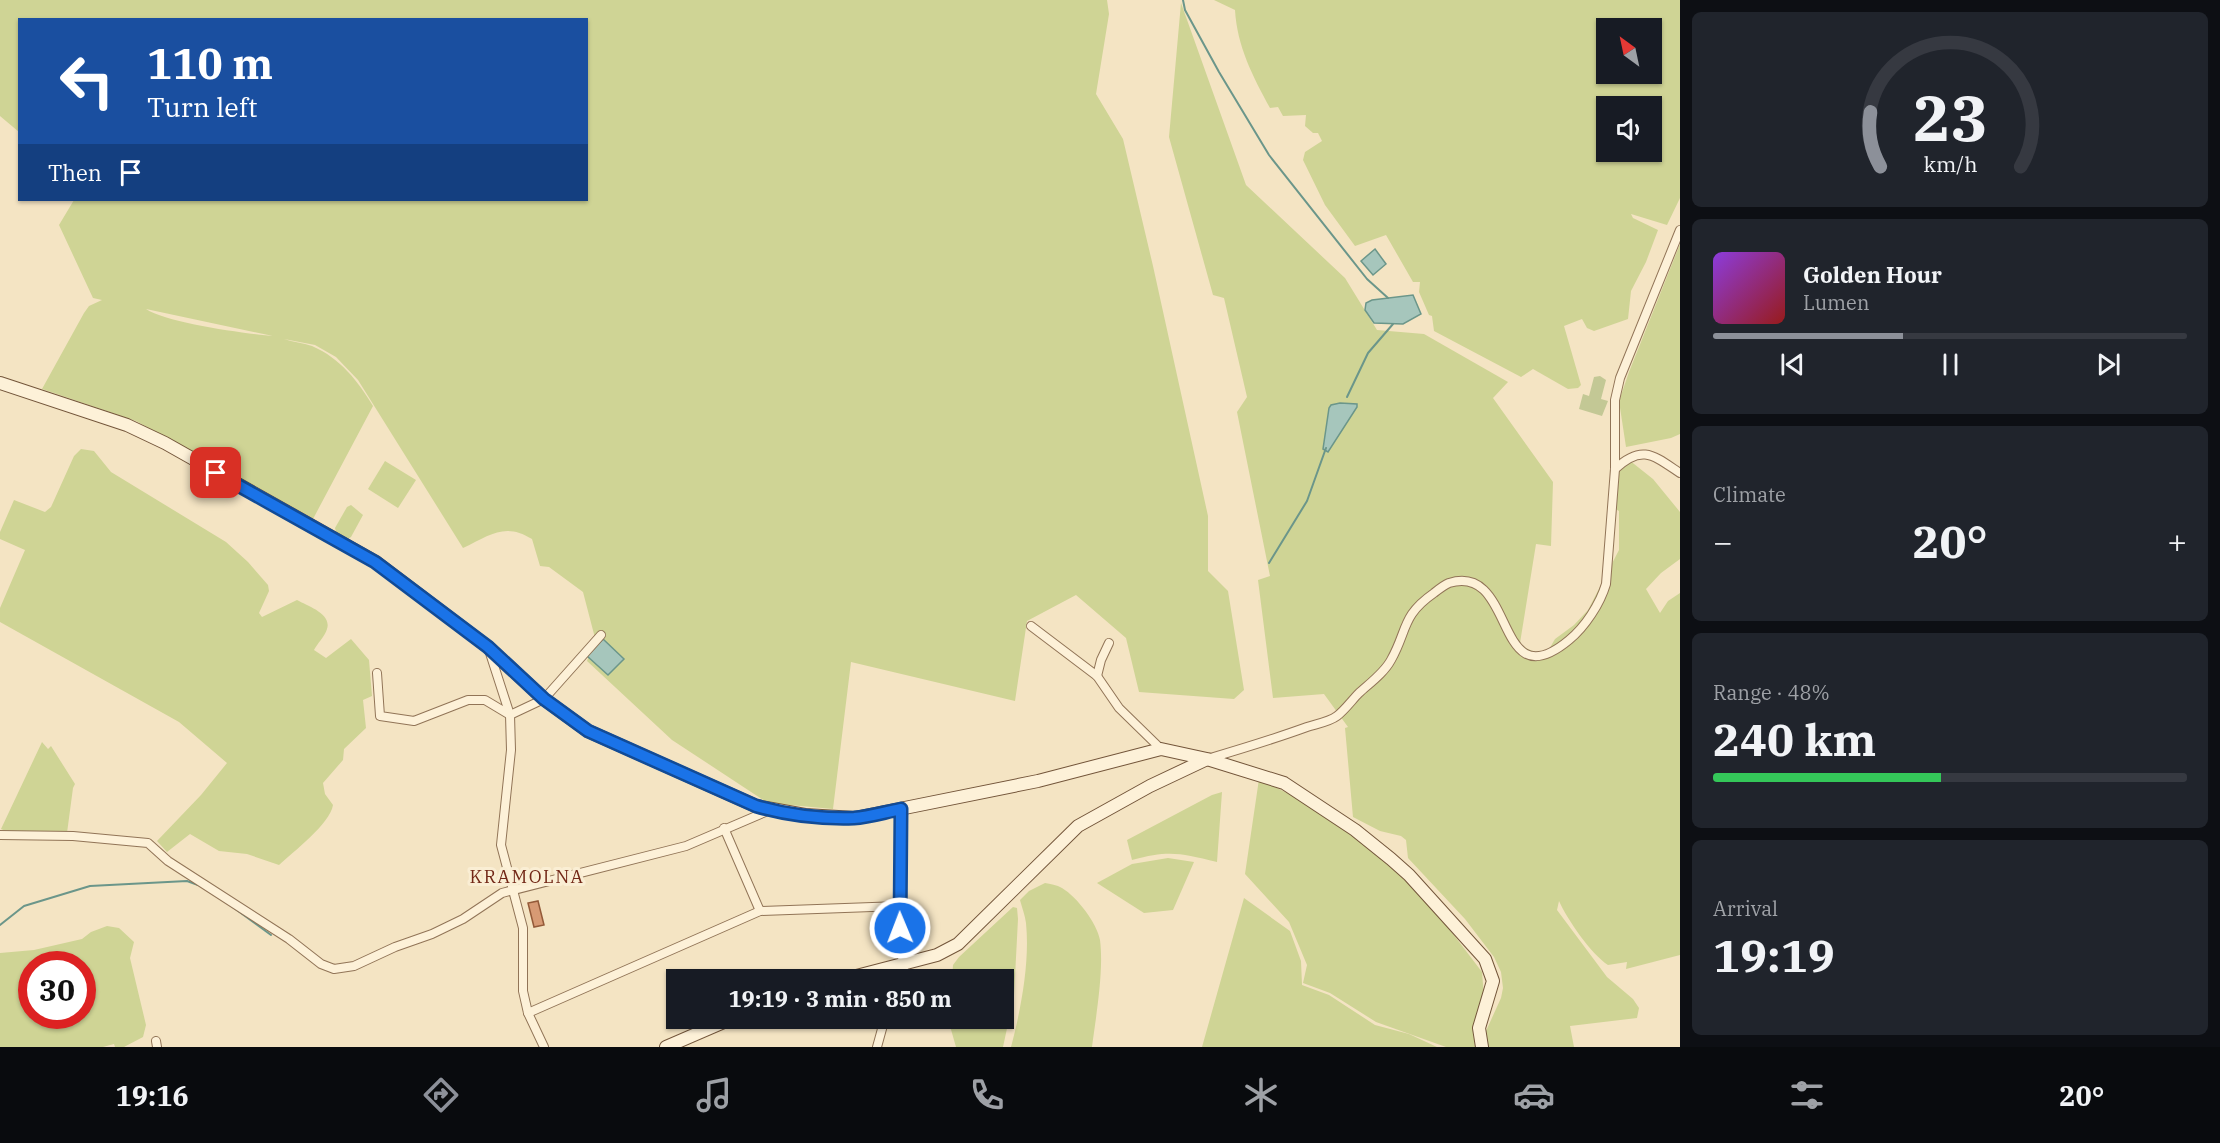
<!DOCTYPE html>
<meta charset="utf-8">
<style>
:root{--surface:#171b24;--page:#20242c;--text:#f1f3f6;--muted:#9ea1a6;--line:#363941;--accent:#8c9099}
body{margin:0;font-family:"IBM Plex Serif",serif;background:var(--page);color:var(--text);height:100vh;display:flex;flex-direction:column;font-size:22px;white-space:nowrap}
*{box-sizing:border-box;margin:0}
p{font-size:20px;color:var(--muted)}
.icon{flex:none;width:33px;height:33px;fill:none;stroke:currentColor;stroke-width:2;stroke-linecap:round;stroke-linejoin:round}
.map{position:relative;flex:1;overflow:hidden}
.drawer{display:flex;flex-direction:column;gap:12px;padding:12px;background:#0d0f14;width:540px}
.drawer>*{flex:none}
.top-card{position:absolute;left:18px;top:18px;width:570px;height:183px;border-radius:0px;box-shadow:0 2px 4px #0004;background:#1a4fa0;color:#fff;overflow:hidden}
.needle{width:39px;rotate:327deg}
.controls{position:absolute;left:1596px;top:18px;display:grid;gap:12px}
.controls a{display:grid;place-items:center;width:66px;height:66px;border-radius:0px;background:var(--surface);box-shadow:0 2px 4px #0004;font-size:30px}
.speed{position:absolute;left:18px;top:951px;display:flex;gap:12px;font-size:30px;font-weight:700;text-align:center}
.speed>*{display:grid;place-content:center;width:78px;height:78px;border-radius:50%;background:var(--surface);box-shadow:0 2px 4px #0004;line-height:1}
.speed .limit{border:9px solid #d22;background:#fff;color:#111}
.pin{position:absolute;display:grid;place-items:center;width:51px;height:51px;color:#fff;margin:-26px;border-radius:12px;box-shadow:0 3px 9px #0006}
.me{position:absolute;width:66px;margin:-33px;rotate:359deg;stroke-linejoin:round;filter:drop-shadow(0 0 4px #0008)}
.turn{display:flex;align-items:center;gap:21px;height:126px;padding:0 30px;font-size:27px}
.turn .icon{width:78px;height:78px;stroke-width:2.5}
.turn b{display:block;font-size:42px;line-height:51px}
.then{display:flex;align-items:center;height:57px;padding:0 30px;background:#0003;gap:12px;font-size:22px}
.big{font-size:45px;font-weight:700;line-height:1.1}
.drawer .tile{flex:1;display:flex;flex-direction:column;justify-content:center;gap:9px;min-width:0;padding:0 21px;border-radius:9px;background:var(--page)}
.drawer .dial{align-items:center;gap:0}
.dial svg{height:156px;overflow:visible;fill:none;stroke:var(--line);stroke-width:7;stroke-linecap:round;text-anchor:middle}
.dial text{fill:var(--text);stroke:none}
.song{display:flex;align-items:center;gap:18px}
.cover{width:72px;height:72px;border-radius:9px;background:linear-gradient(135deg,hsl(270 70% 55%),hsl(0 70% 35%))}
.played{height:6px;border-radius:3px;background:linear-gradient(90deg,var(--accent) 40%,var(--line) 40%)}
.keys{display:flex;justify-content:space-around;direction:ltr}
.heat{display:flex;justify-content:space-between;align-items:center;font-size:33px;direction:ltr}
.charge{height:9px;border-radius:4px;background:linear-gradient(90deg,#34c759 48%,var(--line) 0)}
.trip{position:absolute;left:666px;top:969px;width:348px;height:60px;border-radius:0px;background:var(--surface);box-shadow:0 2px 4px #0004;font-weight:700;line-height:60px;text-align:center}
.menu{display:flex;height:96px;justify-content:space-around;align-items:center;background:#090b0e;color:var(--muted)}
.menu .icon{width:42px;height:42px}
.menu .on{color:var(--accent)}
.menu b{font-size:27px;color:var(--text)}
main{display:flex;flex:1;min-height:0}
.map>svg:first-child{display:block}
.green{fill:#cfd495;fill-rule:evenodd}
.cemetery{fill:#c3c895}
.water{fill:#a6c6bc;stroke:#6b968a;stroke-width:1.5}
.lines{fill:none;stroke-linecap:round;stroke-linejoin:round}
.stream{stroke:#6b968a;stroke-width:2}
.building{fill:#d79a74;stroke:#945a39;stroke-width:1.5}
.street-casing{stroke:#917457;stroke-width:10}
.secondary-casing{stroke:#73553a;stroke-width:14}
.street{stroke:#fdf1d8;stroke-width:8}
.secondary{stroke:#fdf1d8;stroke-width:12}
.route-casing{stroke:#114b97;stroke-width:15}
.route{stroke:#1a73e8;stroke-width:10}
.labels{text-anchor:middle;stroke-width:6;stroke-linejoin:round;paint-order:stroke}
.quarter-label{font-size:18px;letter-spacing:1.5px;fill:#722716;stroke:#faeed4}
</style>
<main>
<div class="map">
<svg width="1680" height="1047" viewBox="0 0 1680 1047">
<rect width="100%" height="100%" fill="#f4e4c3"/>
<g class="green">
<path d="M0,0H1107L1109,14L1096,94L1123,139L1153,266L1208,516V571L1228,591L1244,690L1234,699L1139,692L1126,638L1076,595L1027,621L1015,701L851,662L833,809L768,803L672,740L587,661L595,638L583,592L549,567L540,566L532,539C505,522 490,535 463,548L358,380L336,357L315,345L284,339C293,342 303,343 312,346C340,358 358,381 373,406L313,519L136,421L42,389L84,313L89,306L102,300L93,298L59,225L74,200H586V20H20L19,132L0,116ZM146,309L273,336H274C247,334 167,323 146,309Z"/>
<path d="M1214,0H1680V198L1667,225L1631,214L1633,218L1658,230L1646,262L1631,291L1628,319L1594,331L1587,328L1582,319L1564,326L1581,385L1578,388L1568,389L1533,369L1521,377L1434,331L1432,316L1429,315L1419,292L1420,282H1413L1386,235L1355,246L1325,205L1303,160L1305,152L1322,141L1318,133H1313L1305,126L1306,115L1283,116L1278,107L1270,108C1253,77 1237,46 1235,10ZM1606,28H1652V74H1606ZM1606,106H1652V152H1606Z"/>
<path d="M1181,3L1246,185L1345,278L1377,330L1424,334L1508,382L1493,398L1553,482L1551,546L1536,544L1520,643C1529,652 1536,653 1548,651L1555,639L1574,625L1588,610L1619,550V511L1614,508L1618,470L1629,460L1653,479L1680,512V559L1661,573L1646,589L1660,613L1668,601L1680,593V955L1626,969L1627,962L1608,965C1591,954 1567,919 1559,901L1557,910L1607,977L1633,999L1639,1008L1637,1018L1570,1026L1574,1047H1488L1486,1031L1501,998L1503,988L1501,972L1494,957L1465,919L1408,858L1406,840L1401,836L1380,831L1353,817L1345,728L1348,727L1324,694L1273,698L1258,580L1270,576L1237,412L1247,397L1224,298L1213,295L1169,137Z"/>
<polygon points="1680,244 1680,434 1671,438 1626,447 1619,401 1629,372"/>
<path d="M81,449L94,451L111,472L226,542L248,562L268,585L269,591L259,613L262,617L297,600C308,606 332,614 327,629C325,636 317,644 314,650L326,658L351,639L369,660L372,696L363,700L366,728L344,749L343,760L323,783L325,794L333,805C330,824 293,852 279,865L247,854L219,851L190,834L167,852L157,841L201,795L227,763L179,722L0,622V608L25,550L0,539V532L14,500L45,512L51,507L74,456Z"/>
<polygon points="385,461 416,480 398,508 368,489"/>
<polygon points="351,505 363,515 351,537 348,539 336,532 335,528 347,507"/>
<polygon points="42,742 48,749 51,746 75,784 73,788 67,833 8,832 1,829"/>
<polygon points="1259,779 1301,800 1387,860 1428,901 1482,972 1484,997 1473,1032 1475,1047 1446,1047 1376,1022 1330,993 1303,983 1307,965 1289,922 1245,874"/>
<path d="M1222,792L1217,862C1180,853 1169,850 1132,860L1127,840L1212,795Z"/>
<polygon points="1168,858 1194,862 1173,910 1144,913 1097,883 1132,864"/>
<path d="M1045,883C1050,884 1057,885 1062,888C1077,897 1097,923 1100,940C1104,971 1096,1016 1092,1047H1011C1021,1009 1030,962 1026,923C1025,915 1022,908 1020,900L1029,891Z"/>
<polygon points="1244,898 1290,931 1301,961 1302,985 1329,995 1375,1025 1409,1034 1437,1047 1202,1047"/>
<polygon points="1013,907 1017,908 1018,919 1014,996 1003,1047 956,1047 948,1019 1004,1018 1004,980 952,979 953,965 959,957"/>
<path d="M107,926L119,928L134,942L130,958L146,1025L143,1037L124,1047H115L114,1044L103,1047H0V953L34,950L82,939L91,932ZM32,964H82V1016H32Z"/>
</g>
<polygon class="cemetery" points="1600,376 1606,380 1601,399 1608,401 1602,416 1579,409 1583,394 1589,396 1594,377"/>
<g class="water">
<polygon points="1375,249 1386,264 1373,275 1361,261"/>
<polygon points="1413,295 1421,314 1403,324 1374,323 1365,310 1366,303 1372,300"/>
<polygon points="1340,403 1357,404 1357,407 1328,452 1323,449 1329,408 1331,405"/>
<polygon points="603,639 624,659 608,675 587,656"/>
</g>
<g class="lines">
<g class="stream">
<polyline points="1183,0 1185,10 1219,72 1269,155 1367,279 1388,298"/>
<polyline points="1347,397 1368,353 1393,324"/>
<polyline points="1269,563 1307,501 1326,448"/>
<polyline points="230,905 271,935"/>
<polyline points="0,925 24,906 90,886 187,881 198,885"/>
</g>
</g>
<polygon class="building" points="538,901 544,925 534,927 528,903"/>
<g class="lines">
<defs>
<g id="street">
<path d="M1615,469C1642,444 1653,455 1680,473"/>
<polyline points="1031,626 1097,676 1119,708 1161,749"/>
<polyline points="489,650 510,715 511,750 501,845 523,928 523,991 528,1013 544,1047"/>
<polyline points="377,673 380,716 414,721 468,700 485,700 510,715 544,699 601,635"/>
<polyline points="1097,676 1101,660 1109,643"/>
<path d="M1207,759C1241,749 1274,739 1307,727C1316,724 1329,722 1337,716C1345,710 1352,700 1359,693C1370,683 1384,673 1391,660C1408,630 1401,616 1434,593C1439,589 1444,585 1449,583C1517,562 1493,703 1569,640C1585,627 1600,604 1606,584L1615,469V400L1620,378L1680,230"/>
<polyline points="901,809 901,950 904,970 901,980"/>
<polyline points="724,828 760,911"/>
<polyline points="0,835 73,836 148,843 168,861 289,939 321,964 334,969 354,966 395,947 432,934 463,919 502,893 686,846 770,810"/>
<polyline points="528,1013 760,911 900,906"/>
<polyline points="156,1041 157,1047"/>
<polyline points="877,1047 885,1018"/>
</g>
<g id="secondary">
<polyline points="0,383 127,425 165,443 376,562 488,647 544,699 588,731 756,806 805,815 855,818 1038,781 1161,749 1207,759 1284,783 1355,830 1391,859 1409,875 1485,959 1493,981 1479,1028 1482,1047"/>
<polyline points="841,980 937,955 958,944 1078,826 1150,786 1205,760"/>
<polyline points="666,1047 733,1018"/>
</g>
</defs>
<use href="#street" class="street-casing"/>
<use href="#secondary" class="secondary-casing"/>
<use href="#street" class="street"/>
<use href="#secondary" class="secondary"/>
</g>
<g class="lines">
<defs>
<path id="route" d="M216,473L375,562L488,647L544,699L588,731L756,806C787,815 822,819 854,818C869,817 885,812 901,809L900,928"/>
</defs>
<use href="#route" class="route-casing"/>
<use href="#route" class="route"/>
</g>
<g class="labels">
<g class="quarter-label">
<text x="527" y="883">KRAMOLNA</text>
</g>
</g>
</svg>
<div class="controls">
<a><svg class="needle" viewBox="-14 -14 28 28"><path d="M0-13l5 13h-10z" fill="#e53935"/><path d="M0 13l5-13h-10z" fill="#9ea1a6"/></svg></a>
<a><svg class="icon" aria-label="sound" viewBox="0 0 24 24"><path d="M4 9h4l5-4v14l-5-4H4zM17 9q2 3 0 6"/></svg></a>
</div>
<div class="speed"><div class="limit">30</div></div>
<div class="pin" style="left:216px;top:473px;background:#d93025"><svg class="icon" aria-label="arrive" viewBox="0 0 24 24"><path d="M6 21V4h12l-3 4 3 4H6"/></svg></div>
<svg class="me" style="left:900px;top:928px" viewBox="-20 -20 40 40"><circle r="17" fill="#1a73e8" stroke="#fff" stroke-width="3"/><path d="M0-11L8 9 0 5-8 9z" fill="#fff"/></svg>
<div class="trip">19:19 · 3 min · 850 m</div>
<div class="top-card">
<div class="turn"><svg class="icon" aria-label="left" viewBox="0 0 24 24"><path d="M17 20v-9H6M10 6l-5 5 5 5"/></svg><div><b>110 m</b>Turn left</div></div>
<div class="then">Then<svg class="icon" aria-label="arrive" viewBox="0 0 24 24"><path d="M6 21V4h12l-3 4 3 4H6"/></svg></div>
</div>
</div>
<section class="drawer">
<div class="tile dial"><svg viewBox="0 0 100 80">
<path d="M14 69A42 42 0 1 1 86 69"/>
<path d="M14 69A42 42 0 0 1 9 41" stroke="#8c9099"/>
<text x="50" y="56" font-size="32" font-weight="700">23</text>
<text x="50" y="72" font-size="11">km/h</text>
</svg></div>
<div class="tile">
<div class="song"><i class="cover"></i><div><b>Golden Hour</b><p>Lumen</p></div></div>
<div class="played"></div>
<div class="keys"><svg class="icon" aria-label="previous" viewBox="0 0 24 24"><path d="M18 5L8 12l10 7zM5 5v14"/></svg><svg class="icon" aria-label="pause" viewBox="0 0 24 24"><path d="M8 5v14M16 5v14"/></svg><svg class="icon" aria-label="next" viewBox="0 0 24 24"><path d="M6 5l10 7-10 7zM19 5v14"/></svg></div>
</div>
<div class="tile"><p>Climate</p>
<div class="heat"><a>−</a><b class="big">20°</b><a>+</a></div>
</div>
<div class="tile"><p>Range · 48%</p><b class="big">240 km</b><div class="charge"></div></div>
<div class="tile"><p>Arrival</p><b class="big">19:19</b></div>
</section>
</main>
<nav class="menu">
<b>19:16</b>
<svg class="icon on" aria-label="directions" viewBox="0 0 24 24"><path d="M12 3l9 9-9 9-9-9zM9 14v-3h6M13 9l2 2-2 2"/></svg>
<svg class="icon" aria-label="music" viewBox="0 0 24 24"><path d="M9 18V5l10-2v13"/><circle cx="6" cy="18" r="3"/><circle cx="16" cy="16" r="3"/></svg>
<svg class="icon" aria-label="phone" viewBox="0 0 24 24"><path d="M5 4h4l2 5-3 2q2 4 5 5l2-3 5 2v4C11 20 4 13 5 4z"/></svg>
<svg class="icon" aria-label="climate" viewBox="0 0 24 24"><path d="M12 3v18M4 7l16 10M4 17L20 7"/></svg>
<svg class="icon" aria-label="car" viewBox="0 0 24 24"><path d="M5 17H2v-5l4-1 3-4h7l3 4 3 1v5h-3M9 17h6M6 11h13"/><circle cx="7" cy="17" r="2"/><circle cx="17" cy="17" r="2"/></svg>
<svg class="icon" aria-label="filters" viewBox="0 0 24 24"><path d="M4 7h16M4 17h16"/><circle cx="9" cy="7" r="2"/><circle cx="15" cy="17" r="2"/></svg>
<b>20°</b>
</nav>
